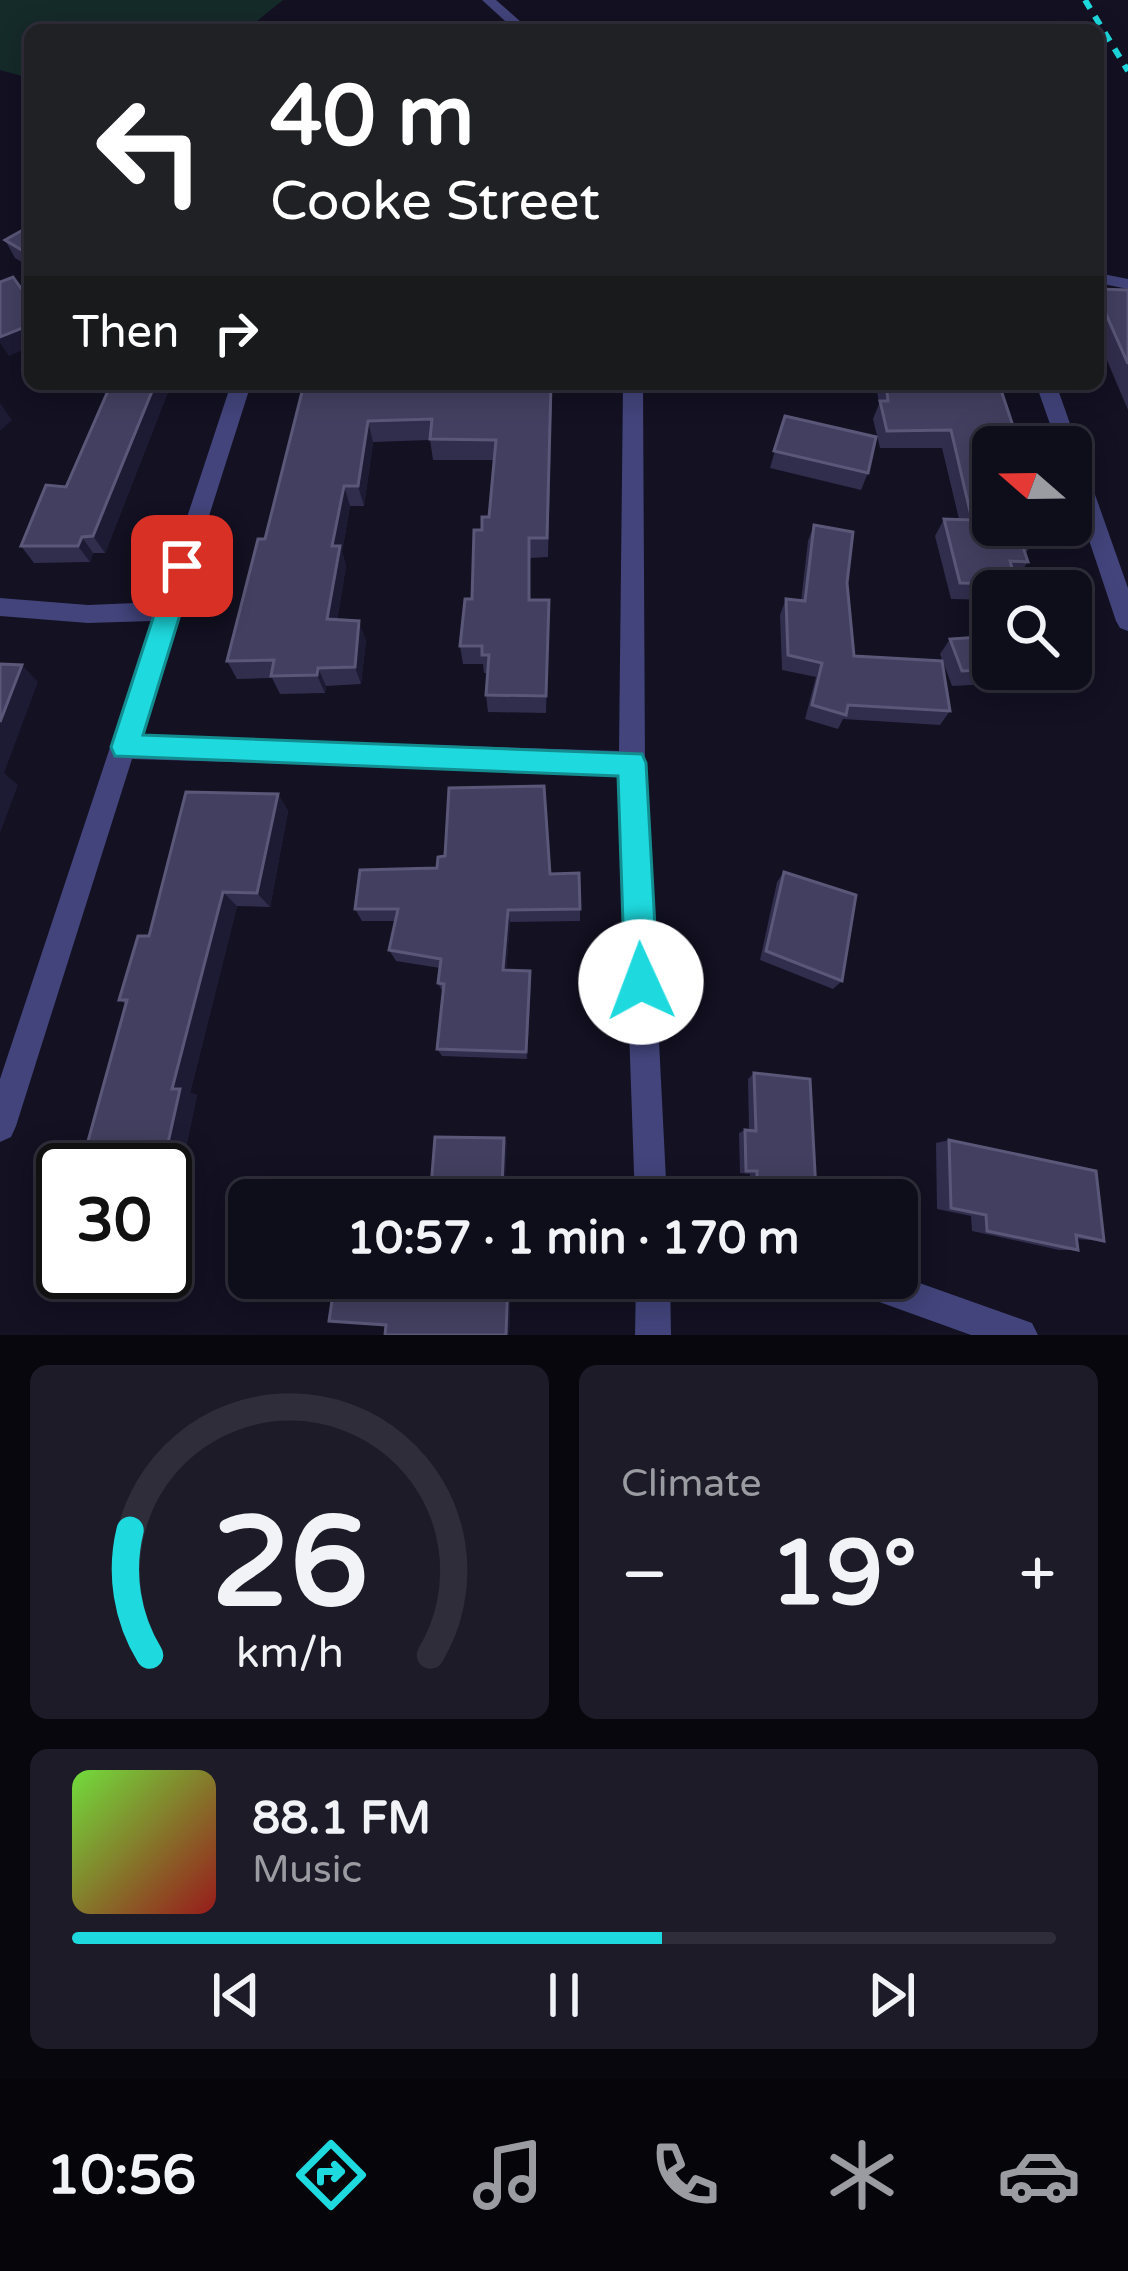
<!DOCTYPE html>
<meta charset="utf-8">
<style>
:root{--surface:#0e0d1a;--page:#1c1b27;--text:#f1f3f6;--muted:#9b9ca2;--line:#2e2d39;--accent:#1ed9de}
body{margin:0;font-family:"Varela Round",sans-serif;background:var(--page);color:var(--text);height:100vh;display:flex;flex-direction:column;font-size:45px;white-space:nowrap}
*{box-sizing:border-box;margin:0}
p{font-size:39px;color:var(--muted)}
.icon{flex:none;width:66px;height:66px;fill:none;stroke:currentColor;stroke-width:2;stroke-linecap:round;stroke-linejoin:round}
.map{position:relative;height:1335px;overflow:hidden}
.drawer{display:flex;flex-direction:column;gap:30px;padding:30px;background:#08070e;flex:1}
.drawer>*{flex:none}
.guide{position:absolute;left:24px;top:24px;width:1080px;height:366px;border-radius:18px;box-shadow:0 6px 30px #0003,0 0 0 3px var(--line);background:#202124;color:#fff;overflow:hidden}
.needle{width:78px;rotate:290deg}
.controls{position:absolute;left:972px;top:426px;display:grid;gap:24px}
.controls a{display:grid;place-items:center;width:120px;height:120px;border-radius:18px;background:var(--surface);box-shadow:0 6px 30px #0003,0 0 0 3px var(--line);font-size:60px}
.speed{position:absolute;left:36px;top:1143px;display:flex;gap:24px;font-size:60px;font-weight:700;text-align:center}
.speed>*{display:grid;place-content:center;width:156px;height:156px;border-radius:50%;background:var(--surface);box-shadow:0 6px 30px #0003,0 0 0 3px var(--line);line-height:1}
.speed .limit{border:6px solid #111;border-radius:18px;background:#fff;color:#111}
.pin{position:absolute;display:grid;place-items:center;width:102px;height:102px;color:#fff;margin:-51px;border-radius:24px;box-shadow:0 6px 18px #0006}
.me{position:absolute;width:132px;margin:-66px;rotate:358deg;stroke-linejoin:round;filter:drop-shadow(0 0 9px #0008)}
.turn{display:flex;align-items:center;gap:42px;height:252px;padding:0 48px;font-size:54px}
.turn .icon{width:156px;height:156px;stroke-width:2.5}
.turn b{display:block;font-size:84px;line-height:102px}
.then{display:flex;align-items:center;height:114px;padding:0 48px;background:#0003;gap:24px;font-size:45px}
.big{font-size:90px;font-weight:700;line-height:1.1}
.drawer .widget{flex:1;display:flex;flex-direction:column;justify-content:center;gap:18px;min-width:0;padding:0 42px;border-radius:18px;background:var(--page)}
.drawer .dial{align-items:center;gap:0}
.dial svg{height:312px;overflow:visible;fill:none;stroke:var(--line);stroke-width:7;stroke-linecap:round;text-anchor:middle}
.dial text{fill:var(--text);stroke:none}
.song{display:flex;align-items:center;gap:36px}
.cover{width:144px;height:144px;border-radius:18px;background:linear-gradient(135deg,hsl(100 70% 55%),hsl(0 70% 35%))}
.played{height:12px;border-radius:6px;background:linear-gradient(90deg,var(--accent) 60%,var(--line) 60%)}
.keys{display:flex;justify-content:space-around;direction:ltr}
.heat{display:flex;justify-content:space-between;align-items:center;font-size:66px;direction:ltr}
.drawer .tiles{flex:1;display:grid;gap:30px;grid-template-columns:1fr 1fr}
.widget:last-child{grid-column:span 2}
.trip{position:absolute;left:228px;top:1179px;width:690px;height:120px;border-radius:18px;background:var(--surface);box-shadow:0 6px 30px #0003,0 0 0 3px var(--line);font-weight:700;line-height:120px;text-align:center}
.dock{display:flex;height:192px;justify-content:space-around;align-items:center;background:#06050a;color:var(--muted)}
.dock .icon{width:84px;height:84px}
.dock .on{color:var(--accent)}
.dock b{font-size:54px;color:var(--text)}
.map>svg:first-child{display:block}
.green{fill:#152b29}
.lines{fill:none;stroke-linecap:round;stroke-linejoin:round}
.street{fill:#42447b;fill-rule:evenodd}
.rail{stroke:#1ed9de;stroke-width:6;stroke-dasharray:10 9;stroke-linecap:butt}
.wall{fill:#312d4d}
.shaded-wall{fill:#1d1a34}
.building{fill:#433f60;stroke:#5a5778;stroke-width:3}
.route{fill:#1ed9de;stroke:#148d90;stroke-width:3}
</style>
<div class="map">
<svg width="1128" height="1335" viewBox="0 0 1128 1335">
<rect width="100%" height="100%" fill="#131122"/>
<polygon class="green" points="0,0 283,0 246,30 30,30 30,78 0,70"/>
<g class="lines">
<g class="street">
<polygon points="482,0 496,0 530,30 515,30"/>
<polygon points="1098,273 1128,279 1128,289 1098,283"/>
<polygon points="231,384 251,384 139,736 619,751 623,384 643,384 645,763 667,1200 635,1200 620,774 132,759 16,1126 11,1137 0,1142 0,1079 152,621 88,623 0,616 0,598 88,605 159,602"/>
<polygon points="1036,384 1056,384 1128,588 1128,631 1120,628 1116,621 1071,486 1071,447 1058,447"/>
<polygon points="897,1275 1032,1323 1038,1335 971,1335 846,1290 841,1278 897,1278"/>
<polygon points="636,1278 670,1278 671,1335 635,1335"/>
</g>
<polyline class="rail" points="1085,0 1128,71"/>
</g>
<g class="wall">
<polygon points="30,226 30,267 15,258 5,240"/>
<polygon points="1098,289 1128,290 1128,410 1098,339"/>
<polygon points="111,384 171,384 105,553 93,553 90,562 34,563 21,546 66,487"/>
<polygon points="304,384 552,384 548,557 530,558 530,600 549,600 546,713 488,712 486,695 487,673 484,673 483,664 463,664 460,646 472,599 482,530 489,517 494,460 433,460 430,440 373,442 364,506 350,506 342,552 346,566 337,620 366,640 361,684 326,686 325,693 280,694 272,678 237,679 227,661 265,539"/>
<polygon points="717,384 774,384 772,390 717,389"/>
<polygon points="876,384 999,384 993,447 1030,547 1025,554 1028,562 1016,578 1014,578 1016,584 1011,591 993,591 993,600 951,599 935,536 944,519 959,519 942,448 880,448 873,419 879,404"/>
<polygon points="785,416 868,473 861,490 770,468"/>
<polygon points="814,525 847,583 854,656 950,711 940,725 843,719 838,729 805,719 816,677 782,670 780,615 786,599 801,601 808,541"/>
<polygon points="950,639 993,669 1016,669 1005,683 952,686 940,654"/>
<polygon points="278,794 288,811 270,907 237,906 190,1093 197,1095 165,1246 126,1004 119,1000 149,936"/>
<polygon points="784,872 842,981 833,989 760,960 777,882"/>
<polygon points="550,874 580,909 580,921 510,922 506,971 530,971 531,981 527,1059 442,1056 437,1049 443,993 438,983 440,968 396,961 389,950 395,921 362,921 355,909"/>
<polygon points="754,1073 816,1191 807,1192 750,1187 750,1174 740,1173 739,1133 745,1130 749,1130 748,1079"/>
<polygon points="949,1140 1104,1241 1076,1239 1078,1250 1059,1250 972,1231 971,1216 937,1209 936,1143"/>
<polygon points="345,1278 511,1278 509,1335 386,1325 335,1280"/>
</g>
<g class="shaded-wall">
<polygon points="30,325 30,347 9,356 0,343 0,337"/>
<polygon points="155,384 171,384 105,553 93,536"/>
<polygon points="0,403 12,420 0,431"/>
<polygon points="368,421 373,442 364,506 358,486"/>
<polygon points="344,486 350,506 342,552 346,566 334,638 327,619 332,546"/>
<polygon points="82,537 93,553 90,562 78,546"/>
<polygon points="359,621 366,640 361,684 355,667"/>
<polygon points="22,665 38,682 4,773 18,785 0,833 0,722"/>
<polygon points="318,668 326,686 325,693 317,675"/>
<polygon points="278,794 288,811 270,907 257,893"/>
<polygon points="223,892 237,906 190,1093 197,1095 165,1246 165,1170 162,1170 172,1089"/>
<polygon points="508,910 510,922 505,980 503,970"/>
<polygon points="530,971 531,981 527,1059 526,1052"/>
<polygon points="504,1138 507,1142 505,1188 502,1186"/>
<polygon points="508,1278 511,1278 509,1335 506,1335"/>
</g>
<g class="building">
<polygon points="330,24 375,25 374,30 328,30"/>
<polygon points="30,226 30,255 5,240"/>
<polygon points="13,277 30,301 30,325 0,337 0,282"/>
<polygon points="1098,289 1128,290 1128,364 1098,296"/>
<polygon points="111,384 155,384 93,536 82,537 78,546 21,546 46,485 66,487"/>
<polygon points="304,384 551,384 547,538 529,538 529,600 549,600 546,696 486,695 489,655 482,655 482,646 460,646 465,599 472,599 474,530 482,530 482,517 489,517 496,440 430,439 432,419 368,421 358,486 344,486 332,546 340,546 327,619 359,621 355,667 318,668 317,675 271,676 274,660 227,661 258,539 265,539"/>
<polygon points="886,384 999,384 1020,447 993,447 993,525 1024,525 1030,547 1023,547 1028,562 1010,561 1016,584 960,583 944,519 972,520 951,430 887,431 880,401 888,401"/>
<polygon points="785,416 876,437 868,473 774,451"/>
<polygon points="814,525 853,532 847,583 854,656 942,661 950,711 848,705 846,715 812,705 822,663 788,655 786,599 805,601"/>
<polygon points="993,636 993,669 999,669 962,671 950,639"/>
<polygon points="0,664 22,665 0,722"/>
<polygon points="544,786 550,874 579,873 580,909 508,910 503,970 530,971 526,1052 437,1049 444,984 438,983 441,959 389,950 398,909 355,909 360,870 437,868 438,857 445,856 449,788"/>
<polygon points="186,792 278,794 257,893 223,892 172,1089 180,1089 162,1170 80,1170 127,1000 119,1000 138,936 149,936"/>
<polygon points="784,872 856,895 842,981 766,951"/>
<polygon points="754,1073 810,1079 816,1191 757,1186 757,1171 746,1171 745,1130 756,1131"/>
<polygon points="435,1137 504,1138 502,1186 512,1186 511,1200 430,1200"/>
<polygon points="949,1140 1096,1171 1104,1241 1076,1235 1078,1250 987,1231 986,1215 951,1208"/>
<polygon points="263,1191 292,1195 291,1200 261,1200"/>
<polygon points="63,1233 63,1262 55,1262"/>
<polygon points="423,1278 508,1278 506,1335 385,1335 386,1325 329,1321 335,1280 422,1282"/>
</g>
<polygon class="route" points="182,556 195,566 143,735 642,754 646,763 658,982 653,993 641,998 630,993 625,982 618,776 115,756 111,747 170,566"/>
</svg>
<div class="controls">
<a><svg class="needle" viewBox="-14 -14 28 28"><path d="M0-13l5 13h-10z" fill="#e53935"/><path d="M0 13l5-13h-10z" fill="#9b9ca2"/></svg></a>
<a><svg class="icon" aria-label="search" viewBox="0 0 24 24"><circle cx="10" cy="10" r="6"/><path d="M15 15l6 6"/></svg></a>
</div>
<div class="speed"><div class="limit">30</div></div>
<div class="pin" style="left:182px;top:566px;background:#d93025"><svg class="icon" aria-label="arrive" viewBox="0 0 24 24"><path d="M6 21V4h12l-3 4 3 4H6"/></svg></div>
<svg class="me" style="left:641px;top:982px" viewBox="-20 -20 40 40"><circle r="19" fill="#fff"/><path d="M0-13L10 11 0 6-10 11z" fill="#1ed9de"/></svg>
<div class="trip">10:57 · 1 min · 170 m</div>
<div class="guide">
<div class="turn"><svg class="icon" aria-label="left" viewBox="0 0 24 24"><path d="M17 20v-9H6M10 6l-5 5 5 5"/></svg><div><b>40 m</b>Cooke Street</div></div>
<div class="then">Then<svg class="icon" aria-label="right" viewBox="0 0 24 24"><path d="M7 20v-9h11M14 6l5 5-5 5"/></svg></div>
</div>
</div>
<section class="drawer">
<div class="tiles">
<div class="widget dial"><svg viewBox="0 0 100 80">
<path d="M14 69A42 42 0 1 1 86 69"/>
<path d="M14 69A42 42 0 0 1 9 37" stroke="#1ed9de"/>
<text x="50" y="56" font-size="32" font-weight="700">26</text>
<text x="50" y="72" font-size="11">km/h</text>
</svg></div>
<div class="widget"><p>Climate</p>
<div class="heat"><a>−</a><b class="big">19°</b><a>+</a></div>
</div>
<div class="widget">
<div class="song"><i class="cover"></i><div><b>88.1 FM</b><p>Music</p></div></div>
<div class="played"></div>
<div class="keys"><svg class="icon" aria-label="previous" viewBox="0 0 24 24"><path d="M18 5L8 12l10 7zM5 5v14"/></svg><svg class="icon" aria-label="pause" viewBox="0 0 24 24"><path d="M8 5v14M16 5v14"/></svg><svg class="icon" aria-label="next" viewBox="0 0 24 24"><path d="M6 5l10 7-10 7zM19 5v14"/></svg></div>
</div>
</div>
</section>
<nav class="dock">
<b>10:56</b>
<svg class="icon on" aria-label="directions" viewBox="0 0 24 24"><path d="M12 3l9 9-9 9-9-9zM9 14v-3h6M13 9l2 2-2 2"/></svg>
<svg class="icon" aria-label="music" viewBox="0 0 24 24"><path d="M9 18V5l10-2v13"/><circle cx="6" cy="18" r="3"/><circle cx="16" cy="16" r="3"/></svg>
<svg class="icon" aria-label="phone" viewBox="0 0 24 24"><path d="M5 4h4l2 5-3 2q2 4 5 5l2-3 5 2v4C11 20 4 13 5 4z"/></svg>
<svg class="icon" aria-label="climate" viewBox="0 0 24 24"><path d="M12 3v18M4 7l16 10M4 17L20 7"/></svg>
<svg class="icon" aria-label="car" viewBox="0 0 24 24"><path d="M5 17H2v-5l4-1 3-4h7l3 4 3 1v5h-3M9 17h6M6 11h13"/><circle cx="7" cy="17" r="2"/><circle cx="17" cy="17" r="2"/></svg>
</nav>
